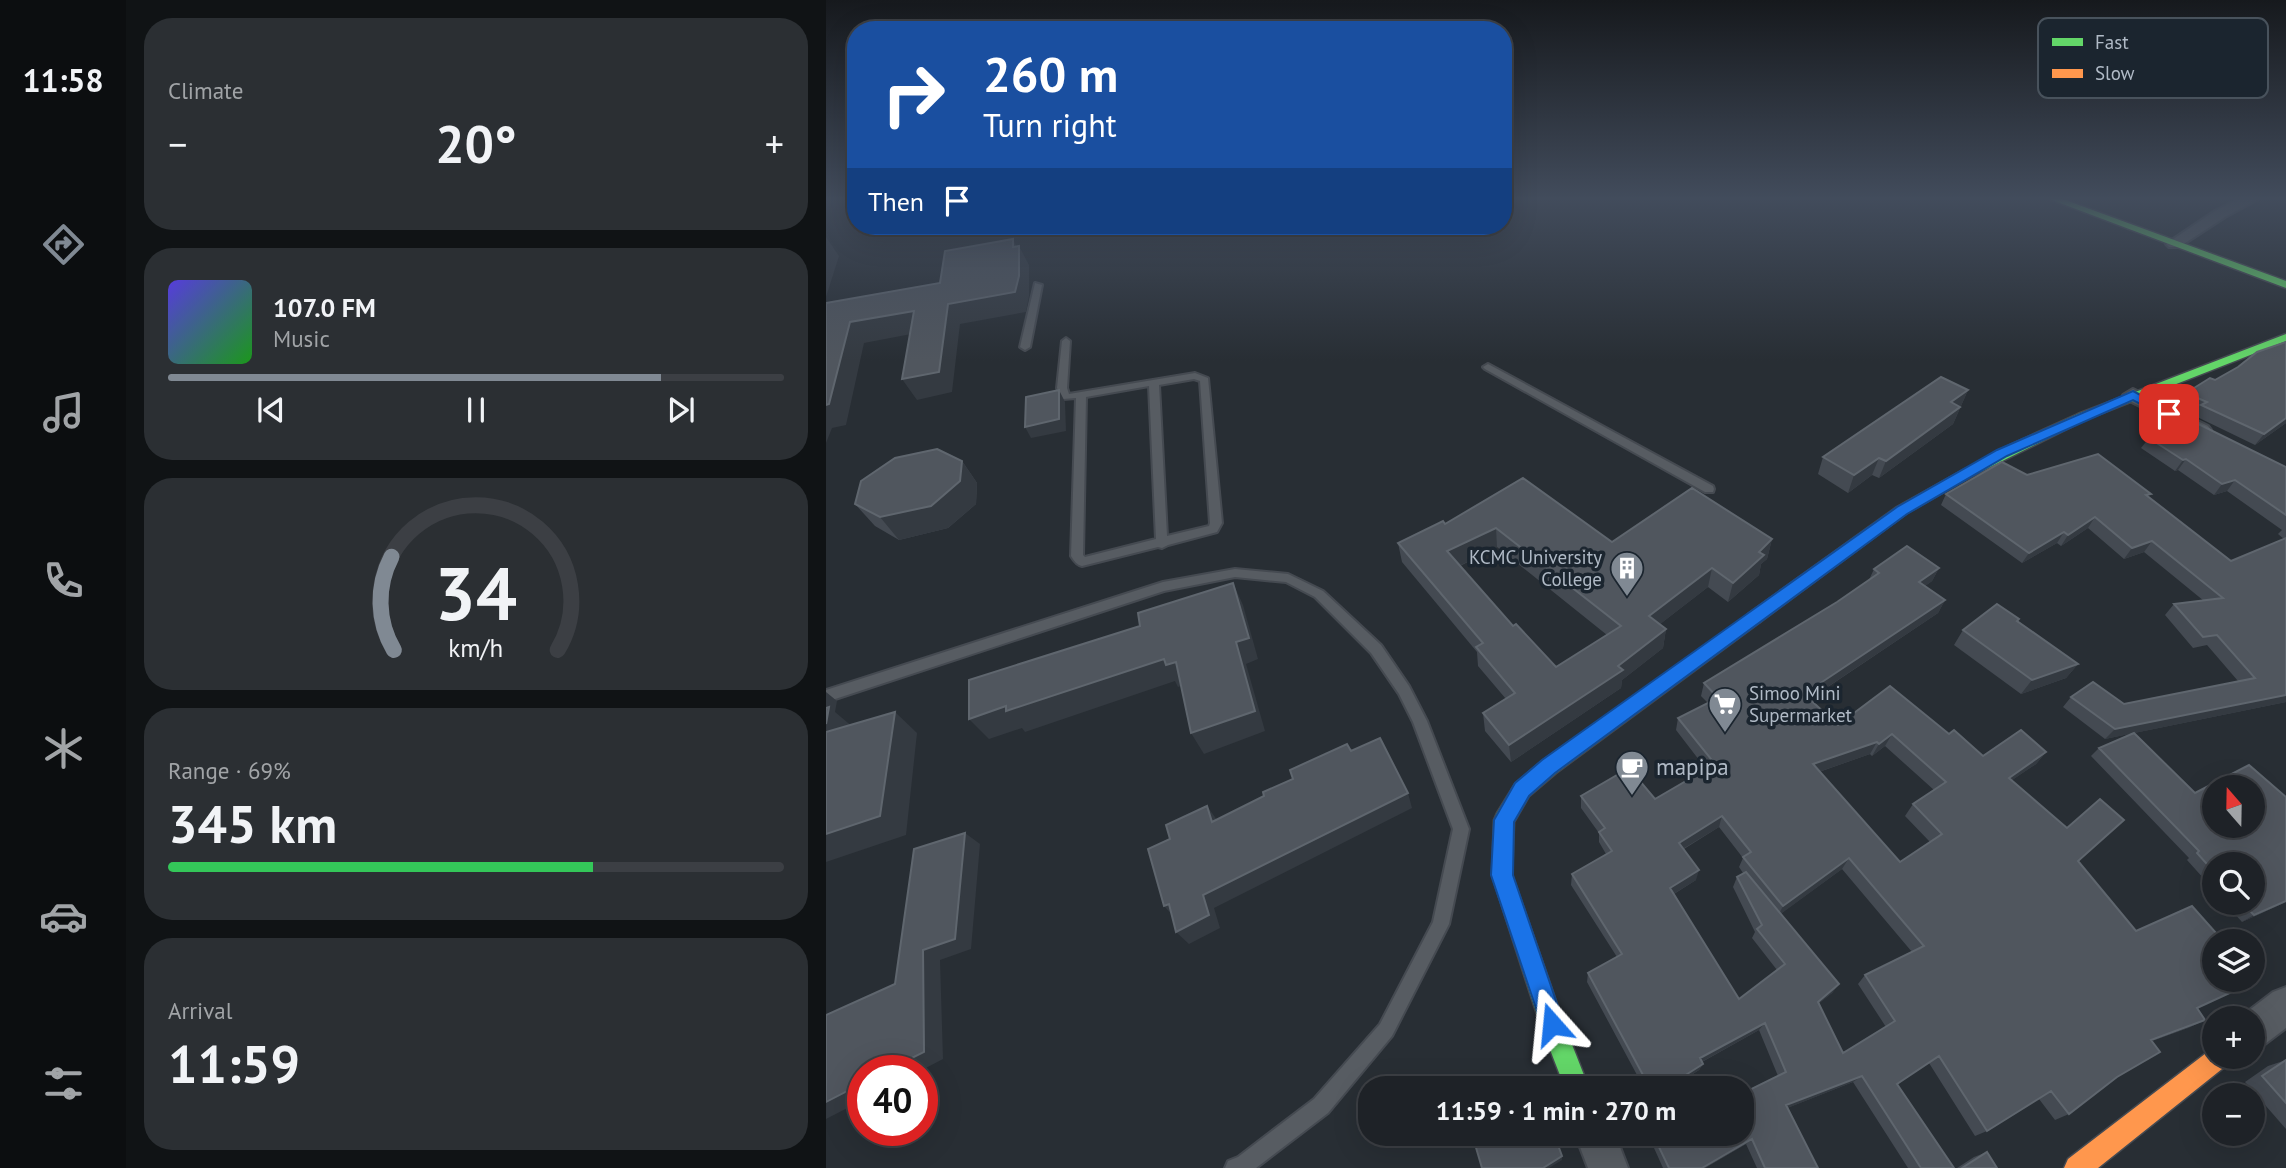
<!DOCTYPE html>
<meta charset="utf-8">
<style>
:root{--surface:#1e2227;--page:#2b2f33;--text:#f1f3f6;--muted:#a1a4a7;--line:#3c3f44;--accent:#808993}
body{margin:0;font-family:"PT Sans",sans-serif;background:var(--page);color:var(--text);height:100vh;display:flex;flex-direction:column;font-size:26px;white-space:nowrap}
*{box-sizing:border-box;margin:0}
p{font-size:23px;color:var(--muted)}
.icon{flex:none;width:38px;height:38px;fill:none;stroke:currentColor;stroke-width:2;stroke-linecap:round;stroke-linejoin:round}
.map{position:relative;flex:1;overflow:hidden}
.details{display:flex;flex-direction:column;gap:18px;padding:18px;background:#101315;width:700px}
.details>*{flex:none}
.guide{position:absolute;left:21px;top:21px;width:665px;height:214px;border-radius:28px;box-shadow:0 7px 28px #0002,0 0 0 2px var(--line);background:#1a4fa0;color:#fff;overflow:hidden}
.needle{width:46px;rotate:340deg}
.buttons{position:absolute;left:1376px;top:775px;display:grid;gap:14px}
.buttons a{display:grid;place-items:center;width:63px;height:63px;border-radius:50%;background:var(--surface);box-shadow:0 7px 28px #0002,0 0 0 2px var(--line);font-size:35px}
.speed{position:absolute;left:21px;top:1055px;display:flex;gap:14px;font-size:35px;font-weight:700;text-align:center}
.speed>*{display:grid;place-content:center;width:91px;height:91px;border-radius:50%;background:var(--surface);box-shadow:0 7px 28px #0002,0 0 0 2px var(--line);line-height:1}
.speed .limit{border:10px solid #d22;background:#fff;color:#111}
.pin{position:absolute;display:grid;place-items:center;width:60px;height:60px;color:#fff;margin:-30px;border-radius:14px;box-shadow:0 4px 10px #0006}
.me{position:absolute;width:77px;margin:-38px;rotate:342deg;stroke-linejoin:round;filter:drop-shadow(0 0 5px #0008)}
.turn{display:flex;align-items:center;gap:24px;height:147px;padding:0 21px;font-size:32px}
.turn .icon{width:91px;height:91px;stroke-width:2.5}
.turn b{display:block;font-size:49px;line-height:60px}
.then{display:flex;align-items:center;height:66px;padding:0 21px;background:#0003;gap:14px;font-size:26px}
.big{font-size:52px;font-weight:700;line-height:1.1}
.details .tile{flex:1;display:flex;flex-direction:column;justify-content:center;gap:10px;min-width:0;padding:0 24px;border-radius:28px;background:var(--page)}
.details .dial{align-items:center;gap:0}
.dial svg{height:182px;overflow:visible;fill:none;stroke:var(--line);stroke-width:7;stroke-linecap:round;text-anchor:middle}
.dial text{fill:var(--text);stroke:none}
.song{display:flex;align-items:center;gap:21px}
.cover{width:84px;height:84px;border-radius:10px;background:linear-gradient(135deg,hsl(250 70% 55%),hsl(120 70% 35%))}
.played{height:7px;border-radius:4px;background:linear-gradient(90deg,var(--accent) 80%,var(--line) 80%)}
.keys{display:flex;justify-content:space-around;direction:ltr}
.heat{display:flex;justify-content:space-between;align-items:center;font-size:38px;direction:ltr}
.charge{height:10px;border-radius:5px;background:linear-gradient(90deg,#34c759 69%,var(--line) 0)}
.trip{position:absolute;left:532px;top:1076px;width:396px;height:70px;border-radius:28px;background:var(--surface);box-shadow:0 7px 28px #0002,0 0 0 2px var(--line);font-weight:700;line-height:70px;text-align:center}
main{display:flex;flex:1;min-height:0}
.menu{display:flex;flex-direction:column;width:126px;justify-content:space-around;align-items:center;background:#0c0e10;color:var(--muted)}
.menu .icon{width:49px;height:49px}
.menu .active{color:var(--accent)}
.menu b{font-size:32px;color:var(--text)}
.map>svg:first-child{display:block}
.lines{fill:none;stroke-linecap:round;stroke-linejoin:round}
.lane-casing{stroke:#454a51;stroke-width:4}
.street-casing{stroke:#454a51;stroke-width:4}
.fast-casing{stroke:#454a51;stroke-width:3}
.slow-casing{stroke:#454a51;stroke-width:3}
.lane{fill:#575c62;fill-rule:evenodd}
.street{fill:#575c62;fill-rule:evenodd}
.fast{fill:#63d668;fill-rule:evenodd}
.slow{fill:#ff974d;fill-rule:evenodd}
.wall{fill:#444a52;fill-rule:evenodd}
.shaded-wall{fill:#343a41}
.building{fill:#50565e;stroke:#5f666e;stroke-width:2;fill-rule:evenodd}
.route{fill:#1a73e8;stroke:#114b97;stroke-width:2}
.labels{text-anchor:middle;stroke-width:7;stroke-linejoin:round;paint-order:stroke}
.poi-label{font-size:19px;fill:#b0bac6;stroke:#1b252f;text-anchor:end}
.near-poi-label{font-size:23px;fill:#b0bac6;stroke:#1b252f;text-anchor:start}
.key{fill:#1b252f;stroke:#48525c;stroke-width:2}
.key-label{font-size:19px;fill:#b0bac6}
</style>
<main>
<nav class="menu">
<b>11:58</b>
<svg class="icon active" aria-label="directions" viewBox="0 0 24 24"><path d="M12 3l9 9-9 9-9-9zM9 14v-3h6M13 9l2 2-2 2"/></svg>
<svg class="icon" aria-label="music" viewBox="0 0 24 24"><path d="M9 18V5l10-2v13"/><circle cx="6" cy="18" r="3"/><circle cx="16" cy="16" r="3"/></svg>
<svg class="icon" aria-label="phone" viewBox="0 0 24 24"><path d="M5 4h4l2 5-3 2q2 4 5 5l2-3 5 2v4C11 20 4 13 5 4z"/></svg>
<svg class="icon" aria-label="climate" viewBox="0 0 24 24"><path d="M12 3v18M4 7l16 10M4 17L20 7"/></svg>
<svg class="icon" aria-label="car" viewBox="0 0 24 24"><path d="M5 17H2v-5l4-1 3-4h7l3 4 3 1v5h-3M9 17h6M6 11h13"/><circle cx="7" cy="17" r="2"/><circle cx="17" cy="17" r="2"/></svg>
<svg class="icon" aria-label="filters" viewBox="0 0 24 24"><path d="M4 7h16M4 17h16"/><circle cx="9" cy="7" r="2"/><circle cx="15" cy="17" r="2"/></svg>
</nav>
<section class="details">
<div class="tile"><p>Climate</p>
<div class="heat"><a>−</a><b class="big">20°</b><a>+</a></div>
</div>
<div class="tile">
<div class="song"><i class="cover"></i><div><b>107.0 FM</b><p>Music</p></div></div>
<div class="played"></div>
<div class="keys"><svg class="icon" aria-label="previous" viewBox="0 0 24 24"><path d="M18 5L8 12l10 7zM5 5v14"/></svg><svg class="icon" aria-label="pause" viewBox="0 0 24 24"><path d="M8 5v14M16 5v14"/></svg><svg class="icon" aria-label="next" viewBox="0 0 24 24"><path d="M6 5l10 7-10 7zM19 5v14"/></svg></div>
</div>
<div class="tile dial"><svg viewBox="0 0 100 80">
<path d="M14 69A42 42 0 1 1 86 69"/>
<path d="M14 69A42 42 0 0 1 13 28" stroke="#808993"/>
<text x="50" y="56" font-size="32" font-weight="700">34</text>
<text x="50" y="72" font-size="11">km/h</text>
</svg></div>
<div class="tile"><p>Range · 69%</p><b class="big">345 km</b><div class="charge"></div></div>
<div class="tile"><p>Arrival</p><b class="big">11:59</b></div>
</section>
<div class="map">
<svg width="1460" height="1168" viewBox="0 0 1460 1168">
<rect width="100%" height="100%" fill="#282e34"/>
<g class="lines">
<defs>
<g id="lane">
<polygon points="209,283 216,285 204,347 199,350 194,347"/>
<path d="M240,338L244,341L241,388L243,394L369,373L382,378L396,523L391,532L342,545L336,548L332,547L256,566C251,565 248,561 245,556L250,398L237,399L231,388L236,341ZM368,379L374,381L384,523L383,526L341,536L333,385ZM323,386L330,539L259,557L257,555L260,397Z"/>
<polygon points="662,364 887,486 888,489 887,492 879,492 659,369 657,367"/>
<polygon points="409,569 462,574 497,591 555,645 583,686 601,721 643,829 623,924 566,1036 502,1113 430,1168 399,1168 402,1161 412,1157 488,1099 554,1024 607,922 627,829 587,722 573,694 545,653 489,597 460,582 409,577 338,591 0,702 0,690 337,582"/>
</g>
<g id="street">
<polygon points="1417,197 1436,197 1399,217 1353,247 1343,247 1340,244 1389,211"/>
<polygon points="1307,389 1382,426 1385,430 1382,434 1368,434 1300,399 1297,395"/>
<polygon points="1460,987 1460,1028 1439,1044 1426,1049 1426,1018 1413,1018 1447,992"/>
<polygon points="749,1134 789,1134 802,1168 762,1168"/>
</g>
<g id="fast">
<polygon points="1218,197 1231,197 1460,281 1460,288"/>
<polygon points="1460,334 1460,341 1261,419 1144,477 1139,479 1132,474 1173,450 1252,414"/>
<polygon points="928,612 934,614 936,618 934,622 730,773 703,796 688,822 686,875 738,1024 763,1088 739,1088 714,1024 666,875 668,820 671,813 689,784 716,761"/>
</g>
<g id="slow">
<polygon points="1139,469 1146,474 1144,477 1081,513 934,622 922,622 920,618 922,614 1071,507"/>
<polygon points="1388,1047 1388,1057 1405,1057 1401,1065 1272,1168 1238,1168 1242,1159"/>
</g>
</defs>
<use href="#lane" class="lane-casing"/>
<use href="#street" class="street-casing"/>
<use href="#fast" class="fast-casing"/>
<use href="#slow" class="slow-casing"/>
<use href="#lane" class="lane"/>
<use href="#street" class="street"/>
<use href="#fast" class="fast"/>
<use href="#slow" class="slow"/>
</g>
<g class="wall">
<polygon points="1460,342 1460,423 1429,445 1367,415 1370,412 1353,403 1360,393 1389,380"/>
<polygon points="1142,390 1127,424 1053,478 1046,475 1022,493 992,474 997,457"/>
<polygon points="1341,418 1460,467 1460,702 1308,733 1369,793 1460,797 1460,902 1416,922 1399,903 1426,903 1388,864 1388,890 1361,860 1363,858 1265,756 1273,748 1307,733 1279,739 1237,707 1245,697 1298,704 1412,681 1381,645 1367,648 1339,615 1348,604 1378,601 1318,552 1298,559 1262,528 1235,546 1231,543 1196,563 1115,505 1120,494 1201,475 1322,497 1405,561 1458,539 1452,534 1456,530 1401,491 1388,495 1352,470 1349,471 1315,448 1323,438 1339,432 1334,429"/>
<polygon points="136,461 151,483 150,504 122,528 73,540 49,526 29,504"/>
<path d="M697,478L786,542L946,539L941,559L935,564L933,575L902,602L882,587L834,624L840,629L837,648L796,680L795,688L685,762L659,731L657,713L680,699L652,666L651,652L576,562L572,543L619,524ZM671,547L781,635L730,667L687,626L634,566Z"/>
<path d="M1113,568L1106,581L1099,586L1119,600L1112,613L984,699L1012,725L1123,734L1157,756L1220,752L1210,764L1186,780L1252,861L1379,1020L1362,1028L1326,1041L1291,1077L1243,1114L1229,1120L1213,1099L1161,1131L1149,1136L1103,1063L1071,1084L1128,1168H1082L1027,1082L961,1108L992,1168H931L920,1144L879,1168H837L828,1148L831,1143L952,1076L933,1030L876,1062L877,1064L873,1070L845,1088H818L761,982L762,973L791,957L745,885L746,874L780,854L773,842V833L755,808V796L829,799L880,769L850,730L852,718L882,703L875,696L878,683L1011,602L1043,580L1048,569ZM1059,746L1108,790L1087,804L1079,816L1104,842L1074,862L993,772L1044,754L1046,756ZM893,827L917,858L913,867L917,873L911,877L907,887L929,932L926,938L951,970L913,999L848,894L870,880L858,849ZM1016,869L1086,952L1039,975L1032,984L1060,1027L1017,1053L993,1003L1006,993L1013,984L954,914Z"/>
<polygon points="1192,621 1252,664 1240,678 1195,694 1128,645 1137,630"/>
<polygon points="1460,1060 1460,1129 1419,1082 1442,1066"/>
<polygon points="1161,1152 1171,1168 1131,1168 1148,1157"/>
</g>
<g class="shaded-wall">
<polygon points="0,237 13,256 0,297"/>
<polygon points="187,239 193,252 193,246 203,265 203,296 200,312 134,324 126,392 91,400 76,379 122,304 187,247"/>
<polygon points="88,311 101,331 38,343 20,425 6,428 0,443 0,405 24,322"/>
<polygon points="233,390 239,402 240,431 205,438 199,427"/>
<polygon points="1142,390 1127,424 1053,478 1060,461 1125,402"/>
<polygon points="1460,418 1460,423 1429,445 1438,434"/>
<polygon points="1053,458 1046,475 1022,493 1028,475"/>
<polygon points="1360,459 1352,470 1349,471 1357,460"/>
<polygon points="136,461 151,483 150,504 122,528 73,540 54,517"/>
<polygon points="1409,480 1401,491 1388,495 1396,484"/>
<polygon points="1269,517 1262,528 1235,546 1242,535"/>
<polygon points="670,528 671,547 623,571 621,551"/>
<polygon points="1238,532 1231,543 1196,563 1203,553"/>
<polygon points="946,539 941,559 935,564 933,575 902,602 907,583 933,552"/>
<polygon points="1326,541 1318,552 1298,559 1306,548"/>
<polygon points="886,568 882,587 820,635 823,616"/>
<polygon points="1113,568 1106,581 1087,595 1093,582"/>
<polygon points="407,583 417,605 432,659 420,664 439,731 378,754 365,733 410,642"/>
<polygon points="1119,600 1112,613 973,706 978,694"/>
<polygon points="840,629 837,648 796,680 795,688 685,762 683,745 792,666"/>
<polygon points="338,659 350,662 363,683 352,687 349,681 199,732 196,728 163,739 143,719 180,706"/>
<polygon points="1252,664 1240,678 1195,694 1206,680"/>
<polygon points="0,692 11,701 9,712 28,728 0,734"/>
<polygon points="1460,695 1460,702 1279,739 1289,729"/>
<polygon points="69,712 91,733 80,835 0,862 0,834"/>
<polygon points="1066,734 1059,746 1046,756 1053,744"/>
<polygon points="1051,742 1044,754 981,776 987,764"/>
<polygon points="1220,752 1210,764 1173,789 1183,778"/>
<polygon points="582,793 586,808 388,908 394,928 363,944 350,932 377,895"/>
<polygon points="381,806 391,820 386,822"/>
<polygon points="896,816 893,827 850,853 853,843"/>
<polygon points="139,833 154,844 145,949 114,960 117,1059 94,1071 60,1071 97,950"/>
<polygon points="1023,858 1016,869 952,916 957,906"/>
<polygon points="873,870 870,880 841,898 844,888"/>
<polygon points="1460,901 1460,902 1416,922 1428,915"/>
<polygon points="343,904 350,919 338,906"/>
<polygon points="1013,984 1006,993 985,1010 992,1002"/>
<polygon points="1379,1020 1362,1028 1309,1047 1325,1040"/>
<polygon points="939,1023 933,1030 870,1065 874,1058"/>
<polygon points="877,1064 873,1070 845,1088 839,1088"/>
<polygon points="1036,1076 1027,1082 954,1111 960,1105"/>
<polygon points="37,1083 37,1100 0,1119 0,1102"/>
<polygon points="926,1139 920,1144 879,1168 876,1168"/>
<polygon points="736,1156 736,1160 723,1168 717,1168"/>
</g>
<g class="building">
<polygon points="187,239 187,247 193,246 193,276 189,292 122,304 113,372 76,379 88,311 24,322 3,404 0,405 0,303 114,283 119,251"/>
<polygon points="1460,342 1460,418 1438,434 1375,405 1381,402 1360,393 1384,378 1389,380 1412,367 1431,352"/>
<polygon points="1115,377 1142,390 1125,402 1134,407 1060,461 1053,458 1028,475 997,457"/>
<polygon points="233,390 233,419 199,427 200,397"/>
<polygon points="1352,414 1460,467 1460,515 1409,480 1396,484 1360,459 1357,460 1323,438 1354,426 1341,418"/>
<polygon points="111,449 136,461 134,481 105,506 54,517 29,504 35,481 69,458"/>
<polygon points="1272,454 1325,494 1320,495 1405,561 1460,538 1460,695 1289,729 1245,697 1267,682 1298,704 1429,678 1391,635 1377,637 1348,604 1397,598 1326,541 1306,548 1269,517 1242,535 1238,532 1203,553 1120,494 1176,462 1201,475"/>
<path d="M697,478L786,542L866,488L946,539L933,552L938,555L907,583L886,568L823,616L840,629L792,666L797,670L683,745L657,713L689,693L650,647L657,643L572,543L617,521L619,524ZM670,528L795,626L730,667L690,624L687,626L621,551Z"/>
<path d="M1081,546L1113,568L1093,582L1119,600L978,694L1012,725L1064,686L1123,734L1128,730L1157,756L1195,730L1220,752L1183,778L1241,828L1274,799L1298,820L1252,861L1310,931L1366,906L1398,942H1388V980H1426V974L1432,980L1371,1008L1379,1020L1325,1040L1334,1052L1291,1077L1243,1114L1225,1091L1161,1131L1113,1056L1071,1084L1128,1168H1095L1036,1076L960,1105L992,1168H939L926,1139L876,1168H843L831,1143L846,1134H915V1094L960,1072L939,1023L874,1058L877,1064L839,1088H824L762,973L796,954L746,874L786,851L773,832L779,828L755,796L803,768L829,799L889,764L852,718L892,698L878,683L1011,602L1053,573L1048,569ZM1066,734L1120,782L1087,804L1116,834L1074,862L987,764L1051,742L1053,744ZM896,816L925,852L917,857L957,906L1023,858L1098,946L1039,975L1069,1021L1017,1053L992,1002L1013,984L920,872L911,877L936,925L931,929L959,964L913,999L844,888L873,870L853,843Z"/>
<polygon points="407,583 423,638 410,642 429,711 365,733 350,662 340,665 338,659 180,711 180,706 143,719 143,680 314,626 312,613"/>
<polygon points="1171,604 1193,619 1191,621 1252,664 1206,680 1137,630"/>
<polygon points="3,707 0,724 0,708"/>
<polygon points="69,712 54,816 0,834 0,732"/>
<path d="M1308,733L1369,793L1423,765L1460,797V901L1428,915L1416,903H1426V864H1388V872L1371,853L1373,851L1273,748ZM1388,788H1426V826H1388Z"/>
<polygon points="554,738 582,793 377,895 383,915 350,932 343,904 338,906 322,849 344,839 340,825 381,806 386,822 438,796 437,792 467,779 464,770 521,744 525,751"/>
<polygon points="139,833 129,939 97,950 98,1052 60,1071 37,1071 37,1083 0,1102 0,1015 69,984 88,849"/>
<polygon points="1460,1060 1460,1103 1436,1076"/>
<polygon points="708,1081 711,1088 691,1088"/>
<polygon points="646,1134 728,1134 736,1156 717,1168 656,1168"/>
<polygon points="1161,1152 1171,1168 1136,1168"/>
</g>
<linearGradient id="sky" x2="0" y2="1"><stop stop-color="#16191d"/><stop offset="0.55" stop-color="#424c5c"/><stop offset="1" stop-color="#424c5c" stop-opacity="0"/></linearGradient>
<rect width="1460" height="361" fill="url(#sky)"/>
<polygon class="route" points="1307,391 1350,414 1348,417 1339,417 1307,400 1181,456 1081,514 729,773 703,796 688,822 687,875 738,1024 734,1032 726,1036 718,1032 665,875 668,820 689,783 716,760 1071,507 1171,450"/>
<defs>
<symbol id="building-pin" viewBox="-11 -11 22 30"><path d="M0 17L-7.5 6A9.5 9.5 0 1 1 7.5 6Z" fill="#808993" stroke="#1b252f"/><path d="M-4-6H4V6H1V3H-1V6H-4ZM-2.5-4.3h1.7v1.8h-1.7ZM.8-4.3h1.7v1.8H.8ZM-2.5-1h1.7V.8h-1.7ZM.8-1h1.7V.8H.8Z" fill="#fff"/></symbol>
<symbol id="supermarket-pin" viewBox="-11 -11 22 30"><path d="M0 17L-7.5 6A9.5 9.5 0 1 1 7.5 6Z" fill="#808993" stroke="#1b252f"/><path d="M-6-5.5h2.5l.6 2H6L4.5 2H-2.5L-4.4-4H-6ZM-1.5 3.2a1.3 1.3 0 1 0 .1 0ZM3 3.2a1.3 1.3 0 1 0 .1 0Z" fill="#fff"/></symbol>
<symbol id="cafe-pin" viewBox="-11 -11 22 30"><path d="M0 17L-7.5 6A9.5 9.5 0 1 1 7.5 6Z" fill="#808993" stroke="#1b252f"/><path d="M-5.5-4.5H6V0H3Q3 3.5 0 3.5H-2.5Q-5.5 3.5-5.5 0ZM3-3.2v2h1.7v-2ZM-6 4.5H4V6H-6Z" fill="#fff"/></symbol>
</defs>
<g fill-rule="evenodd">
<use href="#building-pin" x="782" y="549" width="38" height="52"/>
<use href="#supermarket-pin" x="880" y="685" width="38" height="52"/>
<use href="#cafe-pin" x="787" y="748" width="38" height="52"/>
</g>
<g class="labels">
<g class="poi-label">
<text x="776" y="564">KCMC University<tspan x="776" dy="22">College</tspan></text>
<text x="923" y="700" text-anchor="start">Simoo Mini<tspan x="923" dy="22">Supermarket</tspan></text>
</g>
<g class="near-poi-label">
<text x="830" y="775">mapipa</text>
</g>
</g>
<rect x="1212" y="18" width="230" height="80" rx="10" class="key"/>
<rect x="1226" y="38" width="31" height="8" fill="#63d668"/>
<rect x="1226" y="69" width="31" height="9" fill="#ff974d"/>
<g class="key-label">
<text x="1269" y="49">Fast</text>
<text x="1269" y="80">Slow</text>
</g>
</svg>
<div class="buttons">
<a><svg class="needle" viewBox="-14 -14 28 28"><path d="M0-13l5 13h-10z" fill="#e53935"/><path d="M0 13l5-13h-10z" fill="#a1a4a7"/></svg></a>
<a><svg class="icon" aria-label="search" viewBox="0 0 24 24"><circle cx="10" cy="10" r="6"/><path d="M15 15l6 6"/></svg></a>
<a><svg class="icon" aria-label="layers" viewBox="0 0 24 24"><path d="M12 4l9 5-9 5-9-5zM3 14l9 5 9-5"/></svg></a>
<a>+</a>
<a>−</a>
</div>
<div class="speed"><div class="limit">40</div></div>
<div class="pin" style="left:1343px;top:414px;background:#d93025"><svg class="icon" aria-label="arrive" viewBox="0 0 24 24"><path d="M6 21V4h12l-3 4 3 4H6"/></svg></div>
<svg class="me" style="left:726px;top:1024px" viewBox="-20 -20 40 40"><path d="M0-17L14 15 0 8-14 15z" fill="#1a73e8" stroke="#fff" stroke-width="4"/></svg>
<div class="trip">11:59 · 1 min · 270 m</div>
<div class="guide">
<div class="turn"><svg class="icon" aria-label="right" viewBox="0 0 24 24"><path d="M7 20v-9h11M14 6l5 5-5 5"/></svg><div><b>260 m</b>Turn right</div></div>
<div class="then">Then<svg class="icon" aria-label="arrive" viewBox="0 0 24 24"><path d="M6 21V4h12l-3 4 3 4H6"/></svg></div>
</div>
</div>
</main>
